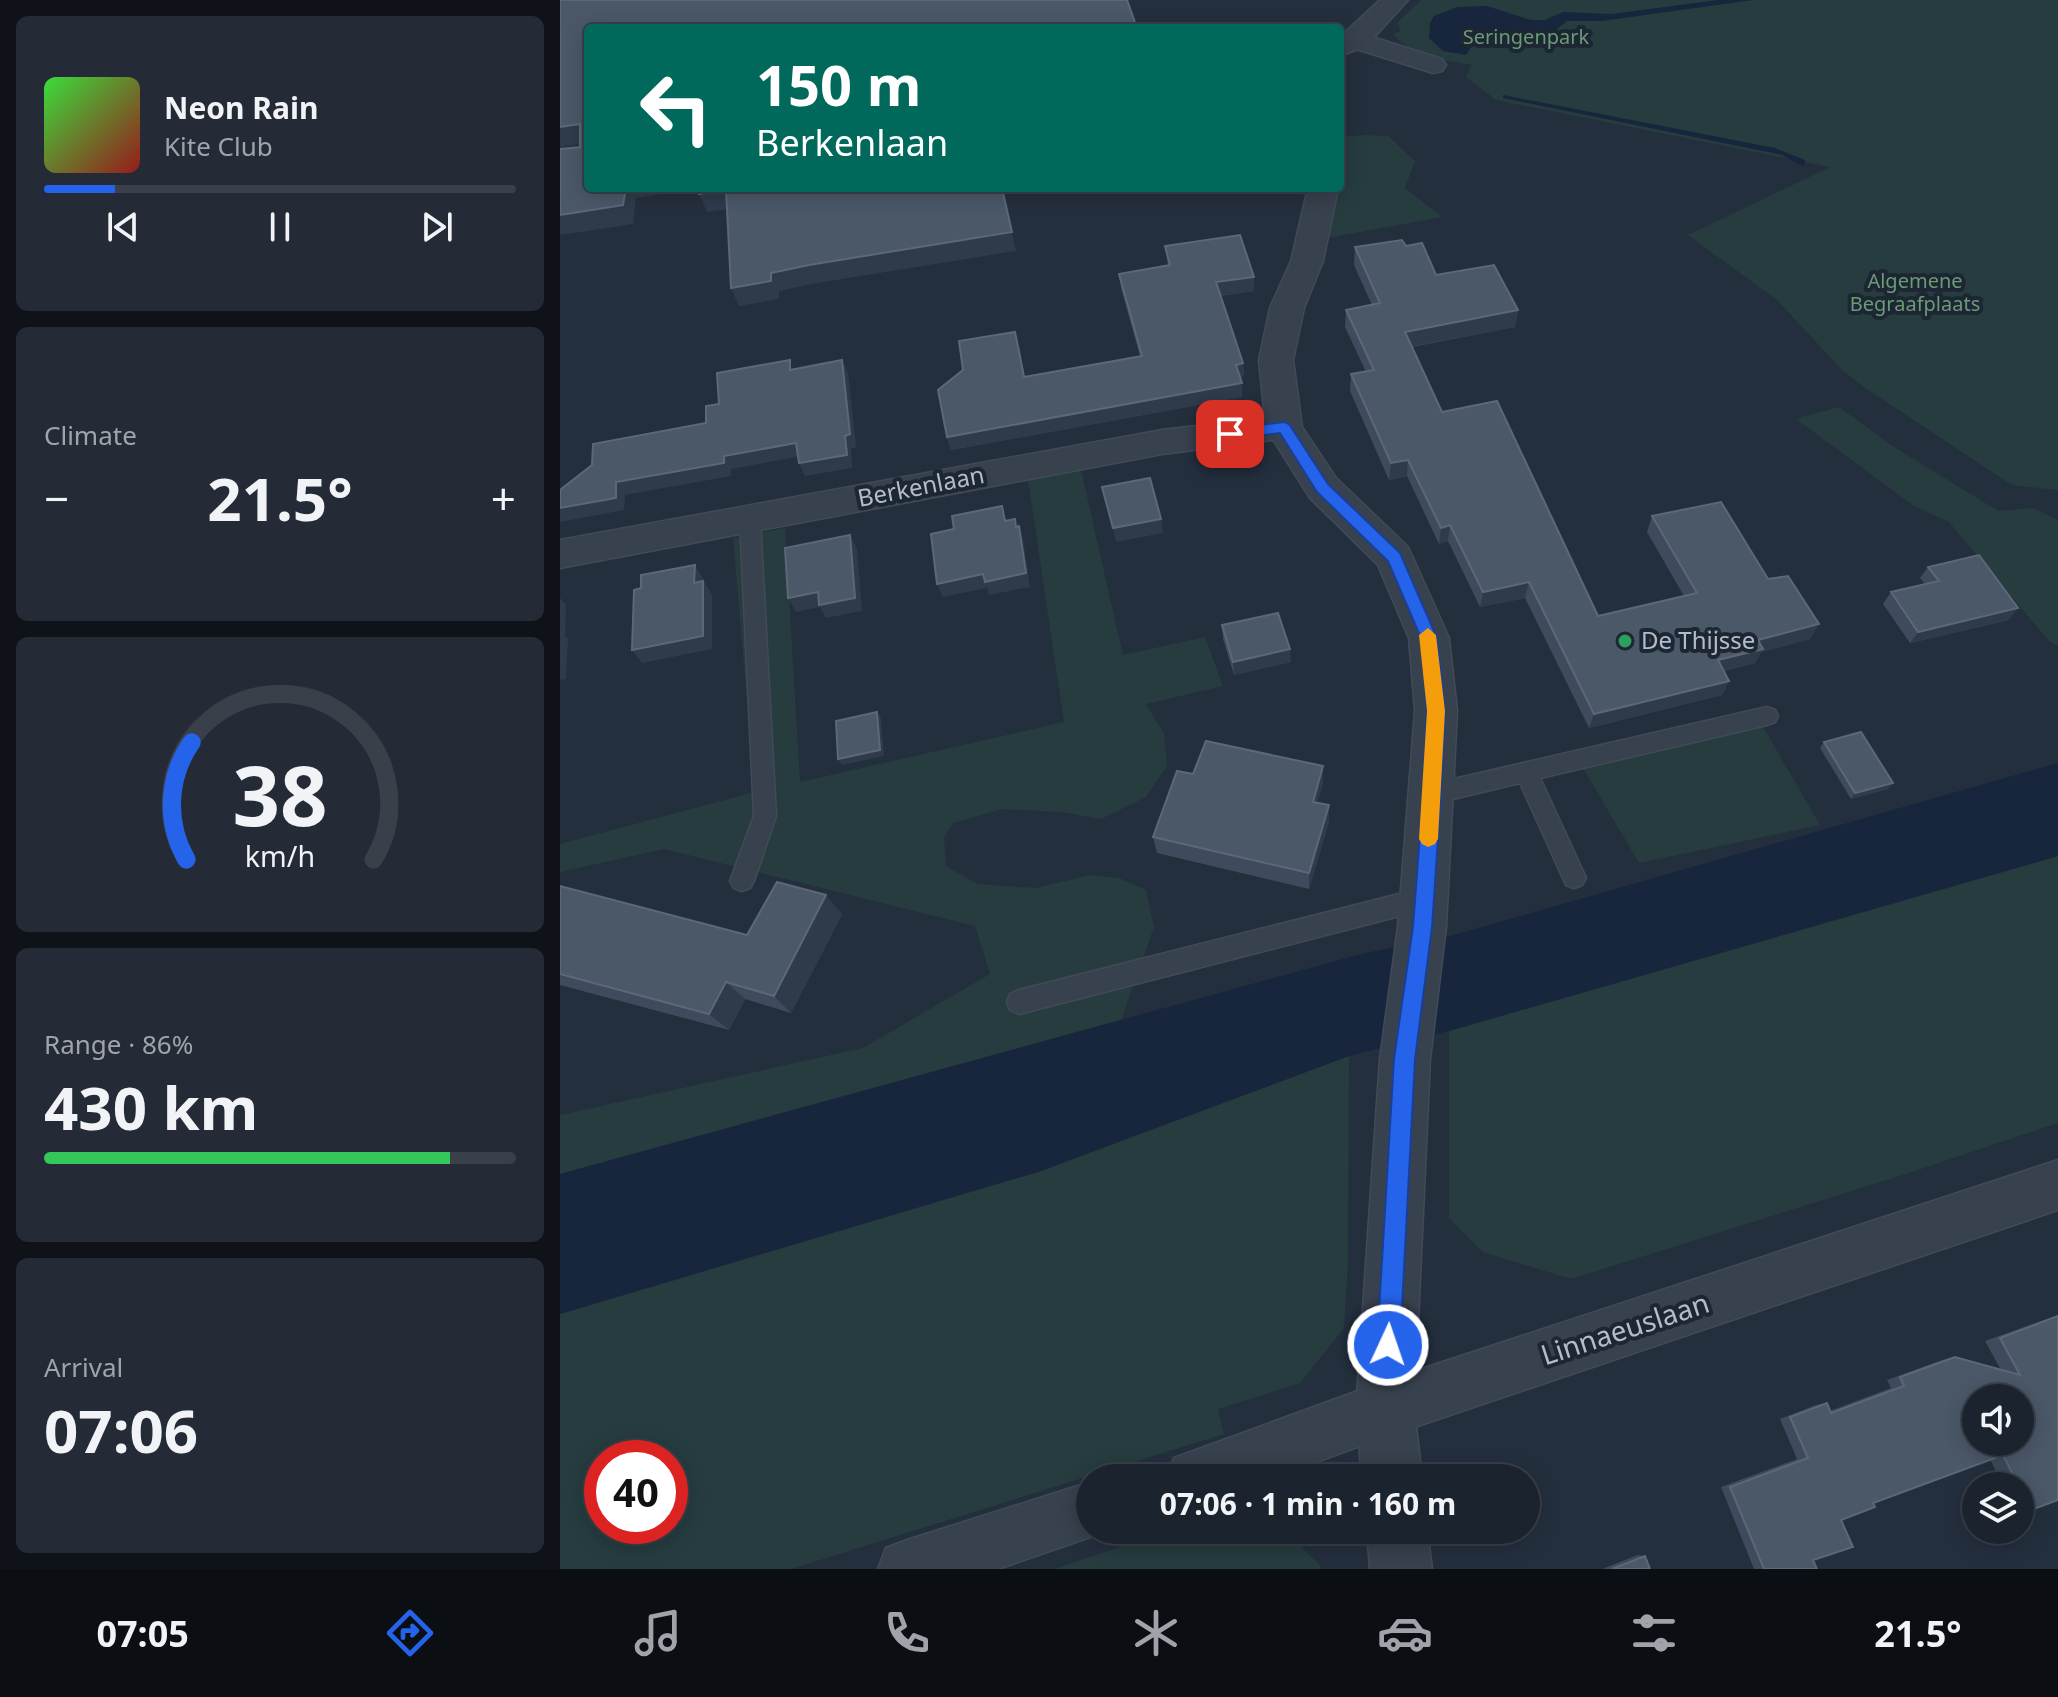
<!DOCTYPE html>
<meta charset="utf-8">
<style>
:root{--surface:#1b232e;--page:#242b36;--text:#f1f3f6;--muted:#a0a4aa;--line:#39404a;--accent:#2563eb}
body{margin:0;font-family:"Noto Sans",sans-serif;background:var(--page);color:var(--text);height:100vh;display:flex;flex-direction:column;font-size:30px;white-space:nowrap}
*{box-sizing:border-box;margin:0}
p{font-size:26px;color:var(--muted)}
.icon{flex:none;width:44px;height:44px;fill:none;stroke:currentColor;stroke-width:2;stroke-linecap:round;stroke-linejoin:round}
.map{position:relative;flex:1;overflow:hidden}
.drawer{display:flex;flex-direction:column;gap:16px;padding:16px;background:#0f1319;width:560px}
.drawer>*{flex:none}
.hud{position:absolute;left:24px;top:24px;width:760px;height:168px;border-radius:8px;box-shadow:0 4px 20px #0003,0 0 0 2px var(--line);background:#00695c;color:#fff;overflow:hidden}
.tools{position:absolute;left:1402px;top:1384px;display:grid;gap:16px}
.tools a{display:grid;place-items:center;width:72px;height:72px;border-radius:50%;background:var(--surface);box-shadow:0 4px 20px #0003,0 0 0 2px var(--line);font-size:40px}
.speed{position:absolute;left:24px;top:1440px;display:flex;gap:16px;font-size:40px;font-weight:700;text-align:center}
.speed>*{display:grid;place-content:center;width:104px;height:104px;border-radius:50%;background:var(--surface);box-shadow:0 4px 20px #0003,0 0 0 2px var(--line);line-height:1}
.speed .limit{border:12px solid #d22;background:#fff;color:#111}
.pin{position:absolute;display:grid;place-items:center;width:68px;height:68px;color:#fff;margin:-34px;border-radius:16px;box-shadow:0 4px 12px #0006}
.me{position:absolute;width:88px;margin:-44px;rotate:3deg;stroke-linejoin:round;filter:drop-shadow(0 0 6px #0008)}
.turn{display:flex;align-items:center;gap:28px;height:168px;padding:0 40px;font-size:36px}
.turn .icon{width:104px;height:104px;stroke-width:2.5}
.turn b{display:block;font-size:56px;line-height:68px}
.big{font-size:60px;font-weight:700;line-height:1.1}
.drawer .widget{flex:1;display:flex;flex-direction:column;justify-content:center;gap:12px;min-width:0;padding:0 28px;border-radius:12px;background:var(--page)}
.drawer .dial{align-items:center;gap:0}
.dial svg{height:208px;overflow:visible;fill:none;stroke:var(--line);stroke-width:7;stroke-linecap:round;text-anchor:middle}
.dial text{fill:var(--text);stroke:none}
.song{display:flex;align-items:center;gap:24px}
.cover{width:96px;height:96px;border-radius:12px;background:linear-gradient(135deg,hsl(120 70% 55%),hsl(0 70% 35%))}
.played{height:8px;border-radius:4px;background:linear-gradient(90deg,var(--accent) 15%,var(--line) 15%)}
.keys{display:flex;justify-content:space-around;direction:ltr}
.heat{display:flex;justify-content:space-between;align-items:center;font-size:44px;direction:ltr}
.charge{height:12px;border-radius:6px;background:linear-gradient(90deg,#34c759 86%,var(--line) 0)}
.trip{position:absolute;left:516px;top:1464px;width:464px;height:80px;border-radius:40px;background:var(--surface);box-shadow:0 4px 20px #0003,0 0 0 2px var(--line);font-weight:700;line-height:80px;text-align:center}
.tabs{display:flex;height:128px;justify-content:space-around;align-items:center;background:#0b0e12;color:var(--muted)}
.tabs .icon{width:56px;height:56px}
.tabs .current{color:var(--accent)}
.tabs b{font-size:36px;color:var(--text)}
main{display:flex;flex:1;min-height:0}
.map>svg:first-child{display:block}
.green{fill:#263c3f;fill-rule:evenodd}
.water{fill:#17263c}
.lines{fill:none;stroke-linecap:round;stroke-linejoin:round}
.service-casing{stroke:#414a57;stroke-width:3}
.minor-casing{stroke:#414a57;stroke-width:3}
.tertiary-casing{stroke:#414a57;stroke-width:3}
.service{fill:#38414e;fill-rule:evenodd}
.minor{fill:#38414e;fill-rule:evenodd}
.tertiary{fill:#38414e;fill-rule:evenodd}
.wall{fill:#3f4b5c}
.shaded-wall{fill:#2f3b4b}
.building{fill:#4b5868;stroke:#5c6777;stroke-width:2;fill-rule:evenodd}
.route{fill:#2563eb;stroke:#184099;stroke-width:2}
.slow{fill:#f59e0b}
.leisure-dot{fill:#2e9e5b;stroke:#1d2633;stroke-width:3}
.labels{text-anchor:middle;stroke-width:8;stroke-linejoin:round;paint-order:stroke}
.far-park-label{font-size:20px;fill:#6b9a76;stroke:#1d2633}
.street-label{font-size:24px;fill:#b4bcc9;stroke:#1d2633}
.poi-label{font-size:24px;fill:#b4bcc9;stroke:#1d2633;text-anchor:start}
.near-street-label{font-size:28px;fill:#b4bcc9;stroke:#1d2633}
</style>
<main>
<section class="drawer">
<div class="widget">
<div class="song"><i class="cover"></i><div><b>Neon Rain</b><p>Kite Club</p></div></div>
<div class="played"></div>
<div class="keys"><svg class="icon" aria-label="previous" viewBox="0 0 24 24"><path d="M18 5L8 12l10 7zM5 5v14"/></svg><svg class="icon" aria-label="pause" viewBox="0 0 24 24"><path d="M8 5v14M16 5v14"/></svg><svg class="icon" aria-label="next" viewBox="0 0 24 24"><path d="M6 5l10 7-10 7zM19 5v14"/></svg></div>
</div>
<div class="widget"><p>Climate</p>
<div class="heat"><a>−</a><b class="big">21.5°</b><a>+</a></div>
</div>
<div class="widget dial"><svg viewBox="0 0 100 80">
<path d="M14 69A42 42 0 1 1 86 69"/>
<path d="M14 69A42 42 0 0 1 16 24" stroke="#2563eb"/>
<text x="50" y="56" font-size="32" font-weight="700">38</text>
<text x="50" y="72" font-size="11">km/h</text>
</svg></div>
<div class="widget"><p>Range · 86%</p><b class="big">430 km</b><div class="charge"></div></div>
<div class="widget"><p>Arrival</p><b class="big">07:06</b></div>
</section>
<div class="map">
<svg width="1498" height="1569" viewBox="0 0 1498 1569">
<rect width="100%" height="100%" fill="#242f3e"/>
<g class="green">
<path d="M861,0H1498V490L1452,485L1308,390L1283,371L1217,300L1128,235L1270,167L936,100L906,77L912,65C883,60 853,57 833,34L840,32L838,22Z"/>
<polygon points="805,135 828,136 855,161 845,188 882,217 767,238 780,188 780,137"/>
<polygon points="1279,407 1334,447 1438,511 1473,508 1498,520 1498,646 1489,641 1389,522 1354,506 1236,419"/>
<polygon points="521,470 563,655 645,637 663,686 586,704 604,734 607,766 586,797 541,819 502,812 442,809 393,823 384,838 386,866 417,884 476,888 530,875 559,878 586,890 594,927 561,1020 0,1174 0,1115 303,1048 430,974 415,926 104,849 0,872 0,844 195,792 173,538 225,528 240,782 504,722 468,480"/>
<polygon points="1202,725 1260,825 1079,863 1023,768"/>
<polygon points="1498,856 1498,1123 1352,1172 1011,1279 923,1252 889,1218 889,1031"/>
<path d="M789,1056L788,1263L784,1328L740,1383L658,1409L664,1434L231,1569H0V1314L481,1171ZM42,1458H110V1526H42Z"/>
<polygon points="612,1530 724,1530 760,1565 760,1569 494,1569"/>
</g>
<g class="water">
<polygon points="1158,0 1193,0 1042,21 1007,21 997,29 1000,33 946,31 917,38 906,55 883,51 869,38 870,23 874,16 897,7 927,6 971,20 985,20 1003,12 1051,14"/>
<polygon points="943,95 1215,148 1245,160 1244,167 1222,155 943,98"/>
<polygon points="1498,763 1498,856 889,1031 789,1056 481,1171 0,1314 0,1174 801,954 890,936"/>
</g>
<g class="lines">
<defs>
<g id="service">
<polygon points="190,512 200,519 216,816 194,881 190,888 182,891 174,888 170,881 194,816 180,519"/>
<polygon points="1207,707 1215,710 1218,716 1215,722 1207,725 980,778 1026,878 1022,885 1014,888 1006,885 960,783 872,804 864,801 861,794 864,787 872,784"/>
<polygon points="863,888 871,892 875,899 871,906 863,910 459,1014 450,1010 447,1002 450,994 459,990"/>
</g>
<g id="minor">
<polygon points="796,32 882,59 886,65 882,71 873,73 787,46 783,40 787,34"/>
<polygon points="724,416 736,419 741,428 736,437 602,454 0,568 0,540 602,430"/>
<polygon points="1498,1160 1498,1210 825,1437 712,1478 606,1478 614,1458 825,1381"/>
<polygon points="530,1482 530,1530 551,1530 438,1569 318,1569 326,1548 347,1540"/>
</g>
<g id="tertiary">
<polygon points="820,0 848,0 806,46 780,56 780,37"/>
<polygon points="748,188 778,188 763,261 744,308 733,360 742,427 776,478 848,547 889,638 897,711 886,927 870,1059 854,1409 862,1478 802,1478 796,1409 820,1059 838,927 855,711 849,638 818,565 750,498 706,428 699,360 710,308 731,261"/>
<polygon points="807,1530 867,1530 872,1569 810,1569"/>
</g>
</defs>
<use href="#service" class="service-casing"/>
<use href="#minor" class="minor-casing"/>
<use href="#tertiary" class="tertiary-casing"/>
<use href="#service" class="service"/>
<use href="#minor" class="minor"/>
<use href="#tertiary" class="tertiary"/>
</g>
<g class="wall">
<polygon points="605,246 694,277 694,291 660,296 683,363 684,376 680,377 682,383 682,397 391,450 387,437 459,346 465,377 580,356 561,288 559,274 608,266"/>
<polygon points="846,246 876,275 958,310 955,327 852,347 882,412 1038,616 1124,596 1087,532 1092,516 1208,579 1250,639 1201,652 1195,663 1164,671 1169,681 1162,695 1029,728 965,598 920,607 888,541 879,544 847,476 829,480 790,391 791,374 806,372 785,327 786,310 812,305 794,265 795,247"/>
<polygon points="1368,567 1449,620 1350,643 1323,604 1331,592 1365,584 1360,578"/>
<polygon points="662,625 731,662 674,675 663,639"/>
<polygon points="1264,742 1333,783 1328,789 1291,799 1260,748"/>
<polygon points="763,766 763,783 757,802 769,821 749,889 597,853 593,837 633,774"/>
<polygon points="0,886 187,935 282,914 231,1013 185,999 169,1030 0,985"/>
<polygon points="1498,1315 1498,1500 1471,1510 1460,1510 1460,1486 1443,1486 1430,1459 1313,1503 1281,1520 1253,1560 1257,1569 1194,1569 1161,1487 1237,1459 1220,1419 1256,1405 1267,1403 1270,1411 1331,1388 1327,1380 1382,1360 1395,1357 1441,1370 1425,1341"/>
<polygon points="1078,1555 1085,1556 1090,1569 1042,1569"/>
</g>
<g class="shaded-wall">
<polygon points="20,124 28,143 0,147 0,127"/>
<polygon points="66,188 139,188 76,198 73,224 0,235 0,215"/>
<polygon points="442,188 456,251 257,283 219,291 219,299 179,306 171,288"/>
<polygon points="166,189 174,208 147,212 139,194"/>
<polygon points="694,277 694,291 657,296 656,282"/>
<polygon points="958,310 955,327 843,348 845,332"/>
<polygon points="282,360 288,373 296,447 291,449 292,468 245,476 239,463 285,436"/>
<polygon points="683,363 684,376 677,378 676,365"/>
<polygon points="682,383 682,397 391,450 387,437"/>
<polygon points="236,443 242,456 171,469 171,476 65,495 64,510 0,522 0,508 56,482 164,456"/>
<polygon points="848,460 847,476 829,480 831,463"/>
<polygon points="601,519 603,533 556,542 553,528"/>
<polygon points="890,525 888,541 879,544 881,528"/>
<polygon points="459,526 463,540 470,587 429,595 427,588 383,597 377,584"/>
<polygon points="290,535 297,549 302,611 266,618 260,607 236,612 228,598 258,592"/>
<polygon points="135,565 152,595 152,649 82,663 72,650 134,583"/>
<polygon points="969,582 965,598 920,607 923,592"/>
<polygon points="0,598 6,605 5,636 8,639 6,679 0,680"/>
<polygon points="1458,608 1449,620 1350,643 1358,632"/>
<polygon points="1259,624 1250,639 1201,652 1195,663 1150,674 1158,660 1198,640"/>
<polygon points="730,649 731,662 674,675 673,662"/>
<polygon points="1169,681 1162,695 1029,728 1034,714"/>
<polygon points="317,712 321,719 324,756 282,765 278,759"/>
<polygon points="763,766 763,783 753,818 753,802"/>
<polygon points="1333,783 1328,789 1291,799 1295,793"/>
<polygon points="769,805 769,821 749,889 749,873"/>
<polygon points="266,895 282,914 231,1013 214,996"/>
<polygon points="166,982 185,999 169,1030 149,1014"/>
</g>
<g class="building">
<polygon points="0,0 567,0 577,28 28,28 28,188 66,188 63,205 0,215 0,149 20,147 20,124 0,127"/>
<polygon points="139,188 442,188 452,232 249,265 211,273 211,281 171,288 166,189 139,194"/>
<polygon points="680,235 694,277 656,282 683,363 676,365 682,383 387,437 378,390 403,370 399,341 455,332 464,377 582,356 559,274 610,265 605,246"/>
<polygon points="842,240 846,246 862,243 876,275 934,265 958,310 845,332 882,412 937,401 1038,616 1137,593 1092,516 1161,502 1208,579 1228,576 1259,624 1198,640 1203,649 1158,660 1169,681 1034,714 969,582 923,592 890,525 881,528 848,460 831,463 791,374 814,370 786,310 820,303 795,247"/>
<polygon points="230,360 230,370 282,360 290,434 285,436 287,455 239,463 236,443 164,456 164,463 56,482 56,498 0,508 0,490 32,465 33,444 146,423 146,406 159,404 157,373"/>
<polygon points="590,478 601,519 553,528 542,487"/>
<polygon points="442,506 445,521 455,519 456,527 459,526 466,573 425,582 423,574 377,584 371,534 394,529 392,516"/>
<polygon points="290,535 295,598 259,605 258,592 228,598 225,548"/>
<polygon points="1419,555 1458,608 1358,632 1331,592 1379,581 1368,567"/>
<polygon points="135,565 134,583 143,581 143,636 72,650 74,590 81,588 81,575"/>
<polygon points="718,613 730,649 673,662 662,625"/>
<polygon points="317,712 320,750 278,759 276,721"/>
<polygon points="1301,732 1333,783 1295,793 1264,742"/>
<polygon points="646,741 763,766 753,802 769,805 749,873 593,837 617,771 633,774"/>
<polygon points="217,882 266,895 214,996 166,982 149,1014 0,974 0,886 187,935"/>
<path d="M1498,1316V1500L1471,1510L1460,1486H1459L1443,1455L1313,1503L1315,1507L1281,1520L1293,1547L1253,1560L1257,1569H1204L1170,1487L1248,1458L1230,1417L1267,1403L1271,1413L1344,1386L1340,1377L1395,1357L1460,1375L1440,1338ZM1416,1398H1460V1442H1416Z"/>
<polygon points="1085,1556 1090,1569 1052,1569"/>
</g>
<polygon class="route" points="724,422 729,424 768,484 840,553 877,638 885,711 881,794 872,927 855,1059 840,1345 837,1353 828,1356 820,1353 817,1345 834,1059 853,927 863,794 867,711 861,638 828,561 757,492 720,433 670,439 662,434 670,429"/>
<polygon class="slow" points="868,628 876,635 885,711 878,839 875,844 868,847 862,844 859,839 867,711 859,635"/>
<circle class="leisure-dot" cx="1065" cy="641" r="8"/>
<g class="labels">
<g class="far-park-label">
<text x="966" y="44">Seringenpark</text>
<text x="1355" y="288">Algemene<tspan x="1355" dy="23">Begraafplaats</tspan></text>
</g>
<g class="street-label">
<text transform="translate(361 487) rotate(-11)" y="8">Berkenlaan</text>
</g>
<g class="poi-label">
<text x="1081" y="649">De Thijsse</text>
</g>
<g class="near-street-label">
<text transform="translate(1065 1329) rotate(-18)" y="10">Linnaeuslaan</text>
</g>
</g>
</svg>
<div class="tools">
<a><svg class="icon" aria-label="sound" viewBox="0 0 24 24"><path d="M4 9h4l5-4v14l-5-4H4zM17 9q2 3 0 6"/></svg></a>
<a><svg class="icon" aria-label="layers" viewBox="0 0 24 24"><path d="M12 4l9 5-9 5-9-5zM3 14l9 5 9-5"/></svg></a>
</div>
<div class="speed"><div class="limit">40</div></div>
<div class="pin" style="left:670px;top:434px;background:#d93025"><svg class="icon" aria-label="arrive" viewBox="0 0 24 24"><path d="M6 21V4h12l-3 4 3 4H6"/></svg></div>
<svg class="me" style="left:828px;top:1345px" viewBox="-20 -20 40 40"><circle r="17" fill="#2563eb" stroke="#fff" stroke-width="3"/><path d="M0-11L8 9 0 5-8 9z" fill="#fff"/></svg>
<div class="trip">07:06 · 1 min · 160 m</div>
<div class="hud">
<div class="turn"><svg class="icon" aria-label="left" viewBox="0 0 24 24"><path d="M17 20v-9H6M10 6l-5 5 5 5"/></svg><div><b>150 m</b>Berkenlaan</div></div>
</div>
</div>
</main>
<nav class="tabs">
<b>07:05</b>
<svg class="icon current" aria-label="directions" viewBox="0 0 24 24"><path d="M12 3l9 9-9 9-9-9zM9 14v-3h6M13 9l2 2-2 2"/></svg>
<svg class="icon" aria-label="music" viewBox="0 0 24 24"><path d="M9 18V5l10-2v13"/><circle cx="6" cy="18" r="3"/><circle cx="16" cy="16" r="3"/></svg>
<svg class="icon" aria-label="phone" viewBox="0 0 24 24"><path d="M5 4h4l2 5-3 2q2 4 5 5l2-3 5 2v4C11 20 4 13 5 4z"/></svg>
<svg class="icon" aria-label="climate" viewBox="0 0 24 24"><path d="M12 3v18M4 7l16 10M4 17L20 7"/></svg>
<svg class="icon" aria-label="car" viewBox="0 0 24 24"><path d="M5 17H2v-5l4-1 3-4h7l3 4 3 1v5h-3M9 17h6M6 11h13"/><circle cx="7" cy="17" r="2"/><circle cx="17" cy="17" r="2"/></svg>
<svg class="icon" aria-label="filters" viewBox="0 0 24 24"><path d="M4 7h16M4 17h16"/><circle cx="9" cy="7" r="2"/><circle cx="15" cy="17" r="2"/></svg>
<b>21.5°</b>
</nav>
